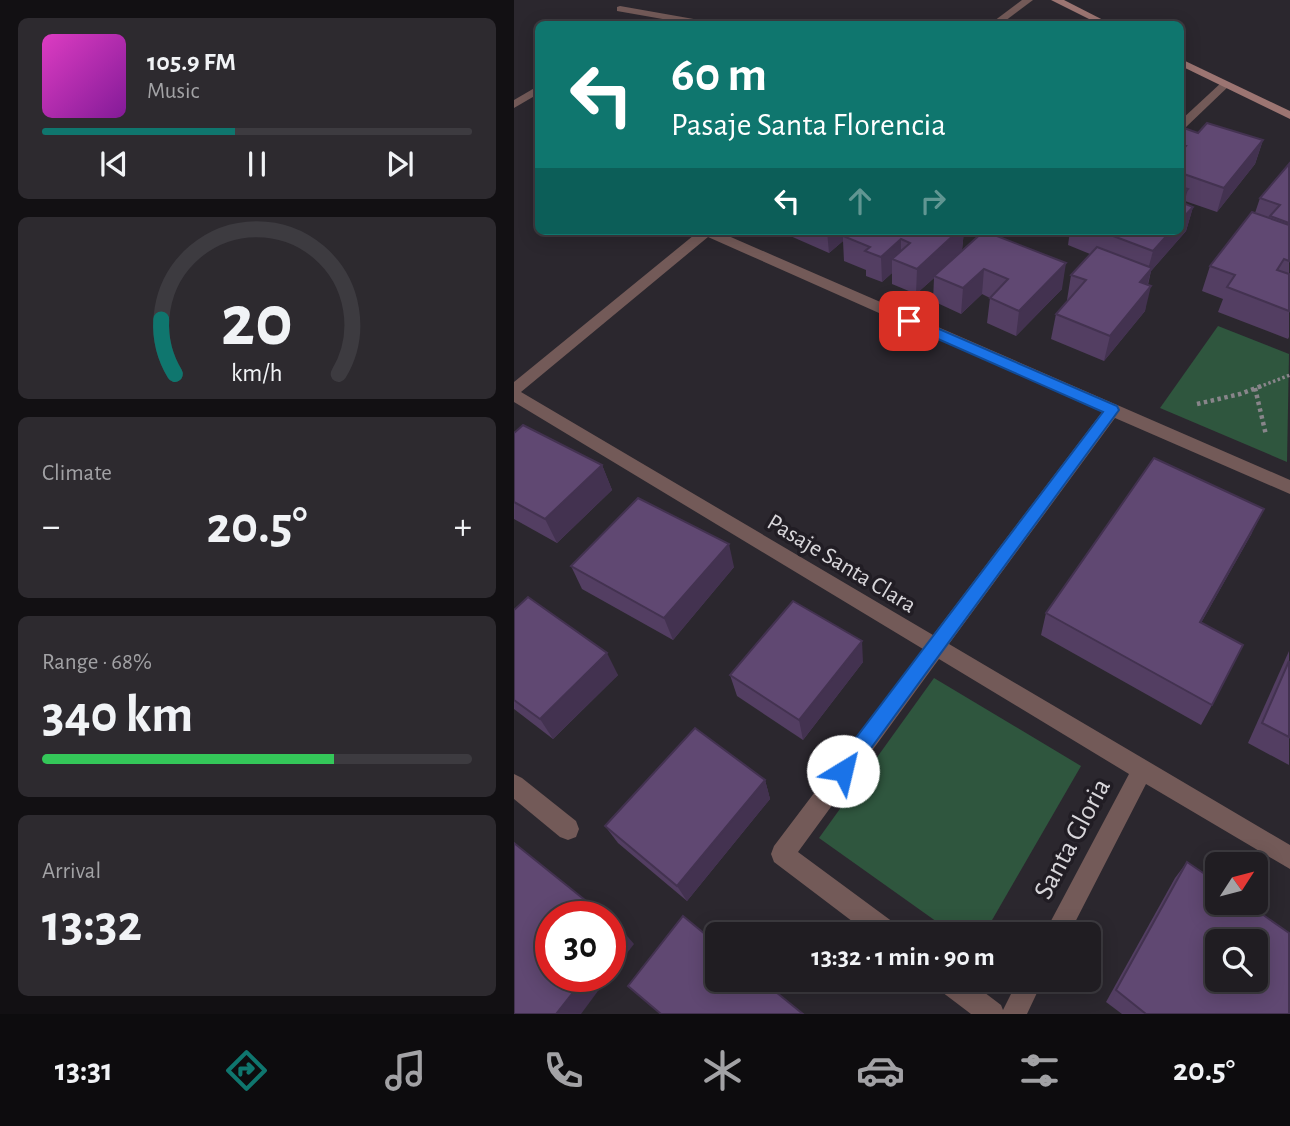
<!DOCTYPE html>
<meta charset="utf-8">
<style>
:root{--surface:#201d22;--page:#2d2a2f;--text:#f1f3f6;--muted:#a2a2a5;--line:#3d3b40;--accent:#0f766e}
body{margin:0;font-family:"Alegreya Sans",sans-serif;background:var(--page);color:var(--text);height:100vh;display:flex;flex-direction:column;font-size:26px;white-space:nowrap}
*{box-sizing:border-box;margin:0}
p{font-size:23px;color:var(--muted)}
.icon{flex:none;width:38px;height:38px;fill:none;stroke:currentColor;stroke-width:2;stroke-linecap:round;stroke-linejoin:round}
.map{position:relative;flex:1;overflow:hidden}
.side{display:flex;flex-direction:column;gap:18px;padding:18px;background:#121013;width:514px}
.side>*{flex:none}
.guide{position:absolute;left:21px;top:21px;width:649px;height:214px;border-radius:10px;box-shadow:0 4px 18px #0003,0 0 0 2px var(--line);background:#0f766e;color:#fff;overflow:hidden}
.needle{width:46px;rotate:54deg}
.tools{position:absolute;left:691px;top:852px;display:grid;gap:14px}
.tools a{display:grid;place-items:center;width:63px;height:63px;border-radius:10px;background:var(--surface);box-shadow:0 4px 18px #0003,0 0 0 2px var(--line);font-size:35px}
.speed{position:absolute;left:21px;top:901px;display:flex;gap:14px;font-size:35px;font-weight:700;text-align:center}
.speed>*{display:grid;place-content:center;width:91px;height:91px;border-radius:50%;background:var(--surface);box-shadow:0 4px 18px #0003,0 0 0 2px var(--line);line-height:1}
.speed .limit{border:10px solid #d22;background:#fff;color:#111}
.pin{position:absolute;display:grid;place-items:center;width:60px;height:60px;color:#fff;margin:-30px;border-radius:14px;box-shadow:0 4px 10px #0006}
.me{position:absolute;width:77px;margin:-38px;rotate:36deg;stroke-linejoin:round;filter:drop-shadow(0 0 5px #0008)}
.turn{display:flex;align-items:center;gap:24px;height:147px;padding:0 21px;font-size:32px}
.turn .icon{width:91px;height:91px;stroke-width:2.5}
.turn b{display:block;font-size:49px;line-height:60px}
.lanes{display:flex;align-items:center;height:66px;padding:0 21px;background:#0003;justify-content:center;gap:35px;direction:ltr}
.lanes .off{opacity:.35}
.big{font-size:52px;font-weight:700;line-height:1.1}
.side .tile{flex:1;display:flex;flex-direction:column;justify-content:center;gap:10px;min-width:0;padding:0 24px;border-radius:10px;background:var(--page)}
.side .dial{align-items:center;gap:0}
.dial svg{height:182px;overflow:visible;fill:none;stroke:var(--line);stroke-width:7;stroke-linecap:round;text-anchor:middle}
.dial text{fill:var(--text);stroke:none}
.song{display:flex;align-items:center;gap:21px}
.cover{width:84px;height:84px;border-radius:10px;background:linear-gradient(135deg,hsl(310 70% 55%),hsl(290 70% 35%))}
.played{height:7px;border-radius:4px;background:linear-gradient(90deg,var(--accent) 45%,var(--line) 45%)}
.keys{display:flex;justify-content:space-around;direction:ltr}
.heat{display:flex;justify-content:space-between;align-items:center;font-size:38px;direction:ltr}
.charge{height:10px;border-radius:5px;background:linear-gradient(90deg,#34c759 68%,var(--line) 0)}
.trip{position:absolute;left:191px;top:922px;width:396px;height:70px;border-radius:10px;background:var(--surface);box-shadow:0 4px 18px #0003,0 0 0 2px var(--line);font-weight:700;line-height:70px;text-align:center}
.tab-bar{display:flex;height:112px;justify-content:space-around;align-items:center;background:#0d0c0e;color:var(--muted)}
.tab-bar .icon{width:49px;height:49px}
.tab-bar .on{color:var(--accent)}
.tab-bar b{font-size:32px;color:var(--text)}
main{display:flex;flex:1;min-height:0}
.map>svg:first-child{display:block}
.green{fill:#2f563e}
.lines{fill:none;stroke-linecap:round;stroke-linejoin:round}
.path-far1{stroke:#88858a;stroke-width:3.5;stroke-dasharray:2.5 2.5;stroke-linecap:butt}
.path{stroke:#88858a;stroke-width:4.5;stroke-dasharray:3.5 3.5;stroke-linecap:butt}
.street{fill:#735a58;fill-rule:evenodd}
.secondary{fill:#9c7572;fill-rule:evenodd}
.wall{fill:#533e62}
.shaded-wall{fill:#433250}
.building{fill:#604872;stroke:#433250;stroke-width:2;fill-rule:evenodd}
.route{fill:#1a73e8;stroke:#114b97;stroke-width:2}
.labels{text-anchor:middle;stroke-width:7;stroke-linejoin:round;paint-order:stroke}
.street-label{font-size:24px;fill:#d8d6da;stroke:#211d24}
.near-street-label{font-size:28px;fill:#d8d6da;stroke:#211d24}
</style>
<main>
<section class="side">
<div class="tile">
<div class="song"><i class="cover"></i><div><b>105.9 FM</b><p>Music</p></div></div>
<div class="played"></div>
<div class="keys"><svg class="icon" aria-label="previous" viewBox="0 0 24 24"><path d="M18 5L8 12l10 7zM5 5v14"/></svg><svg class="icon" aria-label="pause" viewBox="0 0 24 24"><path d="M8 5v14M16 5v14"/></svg><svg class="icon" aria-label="next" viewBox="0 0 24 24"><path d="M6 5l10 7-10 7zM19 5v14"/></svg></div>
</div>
<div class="tile dial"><svg viewBox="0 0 100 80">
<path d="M14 69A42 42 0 1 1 86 69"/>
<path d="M14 69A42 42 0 0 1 8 45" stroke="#0f766e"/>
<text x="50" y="56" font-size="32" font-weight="700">20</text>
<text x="50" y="72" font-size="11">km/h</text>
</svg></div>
<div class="tile"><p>Climate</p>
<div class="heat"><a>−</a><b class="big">20.5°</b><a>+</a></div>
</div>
<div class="tile"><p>Range · 68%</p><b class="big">340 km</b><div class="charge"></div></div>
<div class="tile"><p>Arrival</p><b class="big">13:32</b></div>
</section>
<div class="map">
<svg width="776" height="1014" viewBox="0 0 776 1014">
<rect width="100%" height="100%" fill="#2b272e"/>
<g class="green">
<polygon points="704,326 775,354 773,462 646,408"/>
<polygon points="420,678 567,766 470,934 440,934 305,838"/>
</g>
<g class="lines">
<polyline class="path-far1" points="745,387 776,375"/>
<g class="path">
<polyline points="741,388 752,435"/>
<polyline points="683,404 726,394 750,385"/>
</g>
<g class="street">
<polygon points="508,0 519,0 487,24 476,24"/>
<polygon points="106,6 191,21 196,24 177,24 103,11 103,7"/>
<polygon points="708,82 717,84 671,128 667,129 667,120"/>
<polygon points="24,86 24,94 0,108 0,100"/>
<path d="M185,231H203L776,480V494L601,418L435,644L776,845V869L632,784L555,934H530L615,774L425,659L284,852L383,925L386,934H355L260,862L257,854L260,846L409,649L0,402V382ZM194,237L588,412L419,635L7,392Z"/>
<polygon points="0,774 8,778 62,821 65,829 62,837 54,840 46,837 0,799"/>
<polygon points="421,980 454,980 487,1005 489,1010 504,980 529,980 513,1014 457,1014 424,989"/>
</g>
<g class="secondary">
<polygon points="537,0 550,0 597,24 585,24"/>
<polygon points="667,59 776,111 776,119 667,66"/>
</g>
</g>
<g class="wall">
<polygon points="667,127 684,133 749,140 741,164 703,212 671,201 670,203 679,207 672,231 637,271 634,285 631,311 590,361 537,339 542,314 554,300 553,300 557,275 576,254 554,245 556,231 667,231"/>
<polygon points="775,164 775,337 774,339 704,312 709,299 688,291 696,266 741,213 746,198"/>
<polygon points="265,231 450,231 448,250 548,289 502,336 473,323 476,298 468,294 447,314 419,301 420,278 402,294 378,284 378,273 368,282 352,276 352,270 330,261 329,241 315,253"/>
<polygon points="472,231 492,231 486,237"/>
<polygon points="0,433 88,465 98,490 43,543 0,519"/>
<polygon points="738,533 687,623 698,705 687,725 527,635 532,613"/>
<polygon points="57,566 220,567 159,640 68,589"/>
<polygon points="0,610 104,675 39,739 0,709"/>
<polygon points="775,651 775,765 734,743"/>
<polygon points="349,662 289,740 223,696 216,675"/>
<polygon points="251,780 256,799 173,901 104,843 91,826"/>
<polygon points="673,862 775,1014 608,1014 592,1002 661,878"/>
</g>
<g class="shaded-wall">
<polygon points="749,140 741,164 703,212 710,188"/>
<polygon points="674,189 667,214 667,215 667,197"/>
<polygon points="679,207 672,231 637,271 631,293 626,282 633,273 639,251 657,231 667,231 667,220"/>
<polygon points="313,231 342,231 329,236 329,241 315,253"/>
<polygon points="444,231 450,231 448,250 420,276 420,278 402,294 403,269"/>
<polygon points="487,231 492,231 486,237"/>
<polygon points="387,239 387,263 378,259 378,273 368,282 367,257"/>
<polygon points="552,263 548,289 502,336 505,311"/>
<polygon points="470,269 468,294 447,314 449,288"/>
<polygon points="637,286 631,311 590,361 596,336"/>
<polygon points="88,465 98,490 43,543 31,519"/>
<polygon points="750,509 738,533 675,644 686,622"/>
<polygon points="215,544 220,567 159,640 150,618"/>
<polygon points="348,641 349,662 289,740 285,720"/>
<polygon points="93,653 104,675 39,739 26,719"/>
<polygon points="251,780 256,799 173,901 163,886"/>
<polygon points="108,930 120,944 96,975 96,945"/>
<polygon points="72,976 95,976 67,1014 42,1014"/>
</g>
<g class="building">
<polygon points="693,123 749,140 710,188 667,173 667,152 672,146 667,145 667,127 684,133"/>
<polygon points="775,164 775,223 756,216 766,205 746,198"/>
<polygon points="667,187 674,189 667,197"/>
<polygon points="667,202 679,207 667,220"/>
<polygon points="738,212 775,225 775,261 770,259 763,270 775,274 775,311 713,287 721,275 696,266"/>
<polygon points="335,231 444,231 403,269 378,259 396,243 387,239 367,257 351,251 356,247 329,236"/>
<polygon points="470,231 552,263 505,311 476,298 494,279 470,269 449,288 420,276"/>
<polygon points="586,231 657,231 639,251"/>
<polygon points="583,247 638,268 626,282 637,286 596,336 542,314 572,280 557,275"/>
<polygon points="9,425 88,465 31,519 0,502 0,433"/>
<polygon points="640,458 750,509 686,622 729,645 698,705 532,613"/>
<polygon points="124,498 215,544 150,618 57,566"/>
<polygon points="14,597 93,653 26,719 0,700 0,610"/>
<polygon points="279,601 348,641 285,720 216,675"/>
<polygon points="775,661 775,737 748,723"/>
<polygon points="181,728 251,780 163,886 91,826"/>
<polygon points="0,843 92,917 37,917 37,976 72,976 42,1014 0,1014"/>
<path d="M673,862L704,883V903H732L775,933V1014H632L602,990ZM704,942H742V980H704Z"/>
<polygon points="169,916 203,944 203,980 247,980 289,1014 147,1014 114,986"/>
<polygon points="96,920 108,930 96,945"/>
</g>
<polygon class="route" points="395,316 603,406 605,410 336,777 329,780 322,777 319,771 322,764 589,412 390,324 390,318"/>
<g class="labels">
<g class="street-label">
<text transform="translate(328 563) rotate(31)" y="8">Pasaje Santa Clara</text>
</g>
<g class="near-street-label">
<text transform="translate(557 838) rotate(-62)" y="10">Santa Gloria</text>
</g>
</g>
</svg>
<div class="tools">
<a><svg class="needle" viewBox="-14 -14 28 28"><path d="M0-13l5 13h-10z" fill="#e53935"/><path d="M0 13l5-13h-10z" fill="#a2a2a5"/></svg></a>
<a><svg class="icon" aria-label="search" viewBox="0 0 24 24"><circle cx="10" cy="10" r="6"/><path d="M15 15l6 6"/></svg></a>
</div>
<div class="speed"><div class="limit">30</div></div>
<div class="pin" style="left:395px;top:321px;background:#d93025"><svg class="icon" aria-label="arrive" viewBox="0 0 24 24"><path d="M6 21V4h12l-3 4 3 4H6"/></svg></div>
<svg class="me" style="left:329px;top:771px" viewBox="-20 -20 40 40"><circle r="19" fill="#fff"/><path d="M0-13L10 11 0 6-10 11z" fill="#1a73e8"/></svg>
<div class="trip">13:32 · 1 min · 90 m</div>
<div class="guide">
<div class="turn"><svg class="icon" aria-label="left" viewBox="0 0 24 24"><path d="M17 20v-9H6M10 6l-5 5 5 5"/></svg><div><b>60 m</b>Pasaje Santa Florencia</div></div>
<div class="lanes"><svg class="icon" aria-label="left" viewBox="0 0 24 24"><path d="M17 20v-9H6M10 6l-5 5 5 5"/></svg><svg class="icon off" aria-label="ahead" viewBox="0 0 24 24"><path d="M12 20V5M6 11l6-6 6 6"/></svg><svg class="icon off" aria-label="right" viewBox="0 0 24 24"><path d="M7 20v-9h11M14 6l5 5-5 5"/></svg></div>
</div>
</div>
</main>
<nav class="tab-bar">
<b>13:31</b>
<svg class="icon on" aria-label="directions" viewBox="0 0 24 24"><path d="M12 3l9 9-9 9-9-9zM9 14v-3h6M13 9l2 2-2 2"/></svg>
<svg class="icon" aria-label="music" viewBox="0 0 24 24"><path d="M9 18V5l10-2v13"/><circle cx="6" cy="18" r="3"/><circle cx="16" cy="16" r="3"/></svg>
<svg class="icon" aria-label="phone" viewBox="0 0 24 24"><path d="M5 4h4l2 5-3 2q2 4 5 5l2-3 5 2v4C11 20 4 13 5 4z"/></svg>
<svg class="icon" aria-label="climate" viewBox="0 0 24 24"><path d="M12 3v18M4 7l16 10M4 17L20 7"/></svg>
<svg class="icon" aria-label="car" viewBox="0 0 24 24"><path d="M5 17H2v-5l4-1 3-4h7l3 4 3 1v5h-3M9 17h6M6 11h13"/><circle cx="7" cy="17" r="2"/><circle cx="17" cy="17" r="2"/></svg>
<svg class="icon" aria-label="filters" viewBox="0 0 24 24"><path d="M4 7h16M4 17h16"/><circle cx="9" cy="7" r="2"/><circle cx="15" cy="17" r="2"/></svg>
<b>20.5°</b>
</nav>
